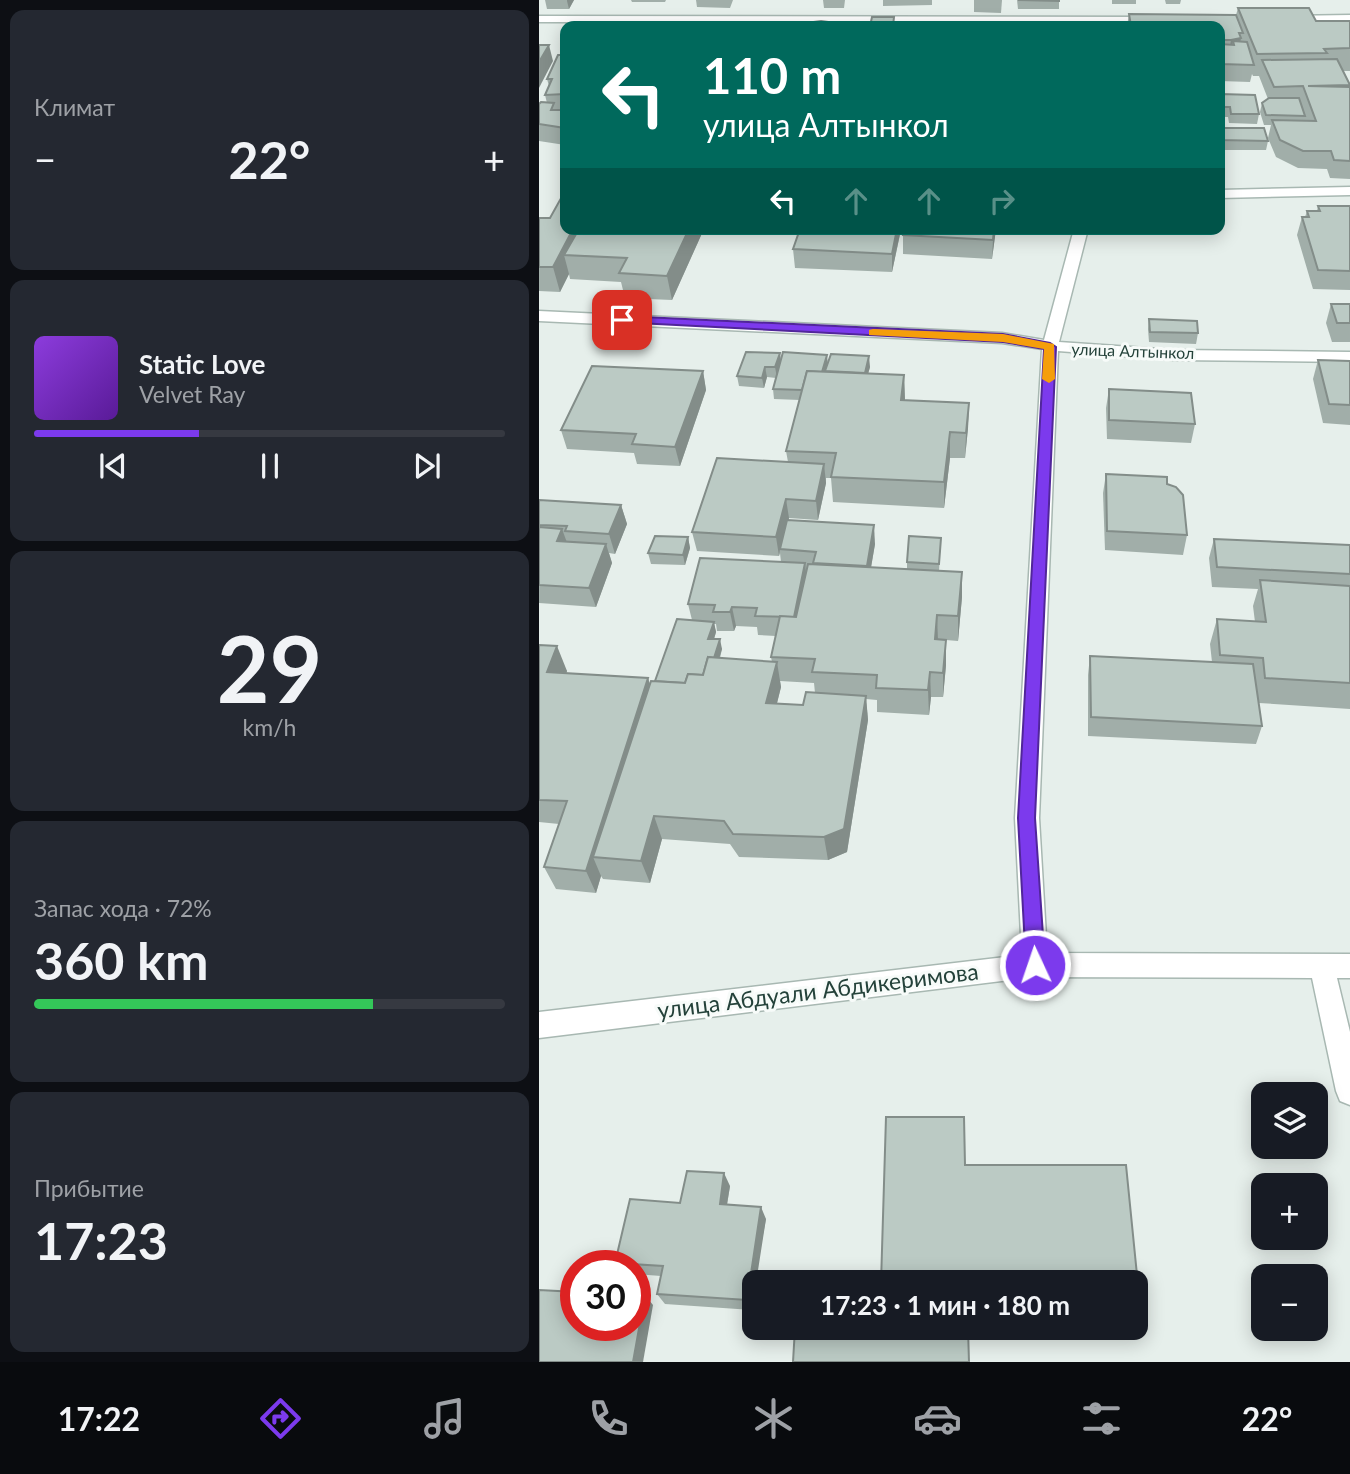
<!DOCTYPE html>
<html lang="ru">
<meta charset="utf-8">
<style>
:root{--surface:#171b24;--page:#242831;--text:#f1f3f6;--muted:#9ea1a6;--line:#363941;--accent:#7c3aed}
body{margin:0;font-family:Lato,sans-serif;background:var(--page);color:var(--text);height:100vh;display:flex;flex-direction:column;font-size:26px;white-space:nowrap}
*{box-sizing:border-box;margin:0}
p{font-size:23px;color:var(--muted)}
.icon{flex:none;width:38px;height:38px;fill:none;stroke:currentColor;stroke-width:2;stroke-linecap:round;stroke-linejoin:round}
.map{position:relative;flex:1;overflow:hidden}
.side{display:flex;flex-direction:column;gap:10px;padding:10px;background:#0d0f14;width:539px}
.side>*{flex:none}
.hud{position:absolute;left:21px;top:21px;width:665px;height:214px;border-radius:14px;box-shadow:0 4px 18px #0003;background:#00695c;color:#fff;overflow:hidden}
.buttons{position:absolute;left:712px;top:1082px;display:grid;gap:14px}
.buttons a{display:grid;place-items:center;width:77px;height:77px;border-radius:14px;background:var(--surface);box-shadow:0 4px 18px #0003;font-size:35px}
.speed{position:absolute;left:21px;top:1250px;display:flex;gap:14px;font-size:35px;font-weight:700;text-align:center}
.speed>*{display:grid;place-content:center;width:91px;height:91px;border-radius:50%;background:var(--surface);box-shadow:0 4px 18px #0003;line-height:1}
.speed .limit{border:10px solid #d22;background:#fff;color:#111}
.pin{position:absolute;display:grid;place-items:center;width:60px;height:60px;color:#fff;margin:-30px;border-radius:14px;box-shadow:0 4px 10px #0006}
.me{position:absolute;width:77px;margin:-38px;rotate:357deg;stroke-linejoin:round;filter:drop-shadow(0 0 5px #0008)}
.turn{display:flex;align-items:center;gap:24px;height:147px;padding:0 28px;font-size:32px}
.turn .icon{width:91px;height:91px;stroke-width:2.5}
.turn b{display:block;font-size:49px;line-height:60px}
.lanes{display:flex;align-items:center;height:66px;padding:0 28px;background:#0003;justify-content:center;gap:35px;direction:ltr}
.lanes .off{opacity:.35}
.big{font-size:52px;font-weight:700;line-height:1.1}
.side .tile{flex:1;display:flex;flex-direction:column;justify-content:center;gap:10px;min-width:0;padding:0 24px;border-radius:14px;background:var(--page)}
.side .dial{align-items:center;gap:0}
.dial b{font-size:91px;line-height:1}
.song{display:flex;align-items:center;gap:21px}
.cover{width:84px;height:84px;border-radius:10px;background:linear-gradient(135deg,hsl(270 70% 55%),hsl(270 70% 35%))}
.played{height:7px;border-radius:4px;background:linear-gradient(90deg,var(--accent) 35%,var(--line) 35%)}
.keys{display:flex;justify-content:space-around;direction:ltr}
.heat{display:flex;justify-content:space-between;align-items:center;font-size:38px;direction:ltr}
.charge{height:10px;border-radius:5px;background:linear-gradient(90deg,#34c759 72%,var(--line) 0)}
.trip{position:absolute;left:203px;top:1270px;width:406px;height:70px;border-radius:14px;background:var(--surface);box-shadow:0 4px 18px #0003;font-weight:700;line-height:70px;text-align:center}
.tabs{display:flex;height:112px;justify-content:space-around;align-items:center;background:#090b0e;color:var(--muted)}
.tabs .icon{width:49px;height:49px}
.tabs .on{color:var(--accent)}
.tabs b{font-size:32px;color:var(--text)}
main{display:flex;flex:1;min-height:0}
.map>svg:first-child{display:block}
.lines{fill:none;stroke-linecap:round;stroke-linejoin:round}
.minor-casing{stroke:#a8b8b2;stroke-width:3}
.minor{fill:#fff;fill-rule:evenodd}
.wall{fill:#a1aea9;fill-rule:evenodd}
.shaded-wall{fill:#838d89}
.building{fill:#bbcac4;stroke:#838d89;stroke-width:2}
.route{fill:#7c3aed;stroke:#51269a;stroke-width:2}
.slow{fill:#f59e0b}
.labels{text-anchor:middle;stroke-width:6;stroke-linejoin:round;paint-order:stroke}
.far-street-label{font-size:16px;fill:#24423a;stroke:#f7fbf9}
.near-street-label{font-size:23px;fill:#24423a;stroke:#f7fbf9}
</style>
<main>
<section class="side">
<div class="tile"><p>Климат</p>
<div class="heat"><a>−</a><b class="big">22°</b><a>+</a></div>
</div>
<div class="tile">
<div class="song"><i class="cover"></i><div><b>Static Love</b><p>Velvet Ray</p></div></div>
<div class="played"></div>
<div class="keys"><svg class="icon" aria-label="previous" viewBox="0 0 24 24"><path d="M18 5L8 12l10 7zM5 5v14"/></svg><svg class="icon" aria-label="pause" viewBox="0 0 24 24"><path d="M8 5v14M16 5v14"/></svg><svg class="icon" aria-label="next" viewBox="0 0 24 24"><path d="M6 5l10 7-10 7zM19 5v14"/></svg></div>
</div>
<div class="tile dial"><b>29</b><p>km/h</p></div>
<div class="tile"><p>Запас хода · 72%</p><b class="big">360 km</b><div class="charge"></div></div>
<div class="tile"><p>Прибытие</p><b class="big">17:23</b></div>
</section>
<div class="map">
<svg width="811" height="1362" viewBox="0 0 811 1362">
<rect width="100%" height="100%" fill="#e6efeb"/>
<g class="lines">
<defs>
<g id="minor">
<polygon points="811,15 811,21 747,22 742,19 747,16"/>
<polygon points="0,16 616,17 621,20 616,23 0,22"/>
<polygon points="811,187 811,195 681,198 681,190"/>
<polygon points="535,229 549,229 520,342 636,350 811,352 811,362 636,360 519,351 500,818 508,953 811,954 811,978 798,978 811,1032 811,1105 801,1101 797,1091 773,978 496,977 0,1038 0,1012 483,955 476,818 503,349 463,343 0,321 0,311 463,333 505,340"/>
</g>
</defs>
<use href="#minor" class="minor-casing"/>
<use href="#minor" class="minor"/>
</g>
<g class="wall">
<polygon points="6,0 35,0 30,9 8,9"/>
<polygon points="92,0 127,0 126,2 93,2"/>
<polygon points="157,0 194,0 191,8 158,7"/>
<polygon points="284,0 306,0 305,8 285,8"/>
<polygon points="344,0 393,0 393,5 344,6"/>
<polygon points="435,0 463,0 462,13 435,12"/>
<polygon points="478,0 520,0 520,9 479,9"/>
<rect x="573" y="0" width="24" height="4"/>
<polygon points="626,0 642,0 641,4 627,4"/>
<polygon points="699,8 777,21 811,21 811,71 804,71 811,84 811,179 791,178 788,169 759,168 737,157 729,138 732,125 725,125 721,112 723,103 729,99 720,76 714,76 713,74 711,82 681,81 681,26 588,26 590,14 697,15"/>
<polygon points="26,55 26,145 0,141 0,104 8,103 6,95 10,86 8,79"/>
<polygon points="681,94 720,114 718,124 690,123 689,117 681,117"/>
<polygon points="681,128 729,141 727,150 681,150"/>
<polygon points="779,206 811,206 811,290 774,289 758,235 763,217 766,217 768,211 778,211"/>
<polygon points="0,218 164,231 133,300 86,298 82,282 31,279 30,274 21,292 0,291"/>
<polygon points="261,229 457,229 453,259 364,254 364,235 365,230 362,230 353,272 256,268 254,249"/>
<polygon points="792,304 811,304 811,342 793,342 787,323"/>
<polygon points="610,319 659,333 657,344 610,342 609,329"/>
<path d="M241,353L242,362L331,367L329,374L365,375L366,400L430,403L429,428L426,458H411L405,508L294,502L292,478H287V483L279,520L250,518V520L336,544L332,567L368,569V562L402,538L400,571L423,597L419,641L407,640V665L404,697H392L390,715L338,712V700L327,699L329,720L308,852L289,860L200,857L191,844L123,839L111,883L64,879L62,876L57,893L17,889L5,867L20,824L0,822V645L28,671L27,673L109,678L111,684L116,681L153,620L149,604L242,562L241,553L240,556L158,551L153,532L249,462L247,451L261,400L235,399L234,389L237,378L228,377L225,388L200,386L198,376ZM175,624H177L178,631H195L197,626L218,627L219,635L237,636L232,657L233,662L181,658L183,649L175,639L177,632ZM241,681L275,683L276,693L264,705L238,703L242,687Z"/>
<polygon points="779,360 811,361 811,425 784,423 774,379"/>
<polygon points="164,371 167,390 141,466 98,464 95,453 28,449 22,430"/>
<polygon points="570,389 656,424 652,443 568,439 567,408"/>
<polygon points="567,474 628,484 648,535 644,555 566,550 564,493"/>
<polygon points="0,500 82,505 88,524 76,554 70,553 73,563 57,607 0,603"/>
<polygon points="149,537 151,548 146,565 112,564 109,553"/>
<polygon points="675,539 811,545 811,709 720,703 723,726 717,744 549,736 549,675 551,656 673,662 671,644 678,619 716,622 714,606 719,589 673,587 670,558"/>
<polygon points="347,1117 425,1117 426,1165 587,1165 603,1325 596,1337 430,1336 430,1362 254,1362 256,1328 597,1328 597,1283 342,1283"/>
<polygon points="191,1186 188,1205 227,1219 215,1283 215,1295 213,1310 126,1304 118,1294 122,1276 96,1274 96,1265 78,1265 76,1263 141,1203"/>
</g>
<g class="shaded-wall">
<polygon points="28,0 35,0 30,9 28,1"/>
<polygon points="702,38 699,55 694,41 692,56 689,57 692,40"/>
<polygon points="10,45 14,61 0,88 0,62"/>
<polygon points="34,229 54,229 25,255 30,274 21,292 14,267"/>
<polygon points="150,229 164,229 164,231 133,300 128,276"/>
<polygon points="358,229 362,229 353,272 353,254"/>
<polygon points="455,229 457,229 453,259 454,240"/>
<polygon points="241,353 242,364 238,378 236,367"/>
<polygon points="288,355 289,365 282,393 281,383"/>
<polygon points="330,356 331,367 326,384 326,374"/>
<polygon points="226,367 228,377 225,388 223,378"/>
<polygon points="164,371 167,390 141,466 136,447"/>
<polygon points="365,375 366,401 362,400"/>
<polygon points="430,403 429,428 426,458 427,433"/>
<polygon points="411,432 411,458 405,508 405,482"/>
<polygon points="285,464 287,483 279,520 277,501"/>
<polygon points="247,499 250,518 242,549 241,549 240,556 237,537"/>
<polygon points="82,505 88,524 76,554 70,534"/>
<polygon points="335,525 336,544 329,585 328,566"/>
<polygon points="23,529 30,548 18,541"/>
<polygon points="149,537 151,548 146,565 144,555"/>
<polygon points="67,544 73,563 57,607 50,588"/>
<polygon points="266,563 268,582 257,637 255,618"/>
<polygon points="423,572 423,597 419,641 419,616"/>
<polygon points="193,607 197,626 195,631 191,612"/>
<polygon points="398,615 399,640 396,639"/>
<polygon points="175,622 177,632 172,649 169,639"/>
<polygon points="181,639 183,649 168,698 166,687"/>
<polygon points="407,640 407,665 404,697 404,673"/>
<polygon points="18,646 28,671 18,697 8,672"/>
<polygon points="238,662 242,687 232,727 227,703"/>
<polygon points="391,672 392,697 390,715 389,690"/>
<polygon points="109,678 116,703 54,857 62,876 57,893 47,871"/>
<polygon points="327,696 329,720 308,852 289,860 285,837"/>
<polygon points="115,816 123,839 111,883 102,861"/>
<polygon points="185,1173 191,1186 186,1216 181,1204"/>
<polygon points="222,1207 227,1219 217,1283 215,1283 215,1295 213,1310 208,1300"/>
<polygon points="106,1295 114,1305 104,1362 94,1362"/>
</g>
<g class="building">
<polygon points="479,0 520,0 520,1"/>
<polygon points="699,8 770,8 777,21 811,21 811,48 785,49 788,53 718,54"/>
<polygon points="590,14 697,15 704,33 700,33 702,38 692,40 681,40 681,26 592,26"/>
<polygon points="333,17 355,17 354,26 331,26"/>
<polygon points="282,21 289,22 292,26 241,26 264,26 267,23"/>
<polygon points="694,41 708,42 715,65 681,64 681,44 695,45"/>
<polygon points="0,45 10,45 0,62"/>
<polygon points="19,55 26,55 26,94 6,95 13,79 8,79"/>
<polygon points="798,59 811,85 769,86 811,87 811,161 795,160 792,151 764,151 741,140 733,120 777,121 764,86 735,87 723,60"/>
<polygon points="681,94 716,95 720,114 692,114 691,107 681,107"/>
<polygon points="730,98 760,98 766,116 727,115 723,103"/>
<polygon points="2,102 15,103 12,110 26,110 26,128 0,124 0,104"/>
<polygon points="681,128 725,128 729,141 681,140"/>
<polygon points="26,191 26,229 34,229 14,267 0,267 0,218 11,218"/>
<polygon points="779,206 811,206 811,271 779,270 763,217 770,217 768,211 781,211"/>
<polygon points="40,229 150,229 128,276 80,273 88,258 25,255"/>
<polygon points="261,229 358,229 353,254 254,249"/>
<polygon points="365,229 455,229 454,240 364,235"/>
<polygon points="792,304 811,304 811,323 798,323"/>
<polygon points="610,319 658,321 659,333 611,332"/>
<polygon points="207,352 241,353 236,367 226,367 223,378 198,376"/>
<polygon points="244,352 288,355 283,372 268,371 263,390 234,389"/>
<polygon points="292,354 330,356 326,373 286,371"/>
<polygon points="779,360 811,361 811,405 790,404"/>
<polygon points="53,366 164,371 136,447 93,444 97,434 22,430"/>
<polygon points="268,371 365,375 362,400 430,403 427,433 411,432 405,482 292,477 297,453 247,451"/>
<polygon points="570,389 652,393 656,424 570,420"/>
<polygon points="178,458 285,464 277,501 247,499 237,537 153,532"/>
<polygon points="567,474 628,477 628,484 637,487 644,495 648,535 568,531"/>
<polygon points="0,500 82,505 70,534 26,531 28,526 0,525"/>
<polygon points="248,520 335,525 328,566 274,563 277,552 241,549"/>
<polygon points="0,527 23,529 18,541 67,544 50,588 0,585"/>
<polygon points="116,536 149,537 144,555 109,553"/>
<polygon points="370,536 402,538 400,564 368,562"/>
<polygon points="675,539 811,545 811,574 678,567"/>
<polygon points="161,558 266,563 255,617 216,616 218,608 193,607 191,612 174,612 176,605 149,604"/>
<polygon points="269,564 423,572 419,616 398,615 396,639 407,640 404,673 391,672 389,690 337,688 338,675 273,672 276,659 232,657 241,616 257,617"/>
<polygon points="721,580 811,586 811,683 726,678 724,658 681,655 678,619 727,622"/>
<polygon points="138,619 175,622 169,639 181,639 175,658 169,657 164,675 149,674 146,683 116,681"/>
<polygon points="0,645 18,646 8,672 109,678 47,871 5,867 28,801 0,800"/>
<polygon points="551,656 714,664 723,726 552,717"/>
<polygon points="169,657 238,662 227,703 264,705 267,692 327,696 305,829 285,837 194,834 185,821 115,816 102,861 54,857 112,681 146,683 149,674 164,675"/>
<polygon points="347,1117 425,1117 426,1165 587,1165 603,1325 597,1325 597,1283 342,1283"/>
<polygon points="148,1171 185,1173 181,1204 222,1207 208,1300 118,1294 124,1266 76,1263 91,1199 141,1203"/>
<polygon points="0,1290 37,1292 37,1325 96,1325 96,1295 106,1295 94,1362 0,1362"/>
<polygon points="256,1328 429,1328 430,1362 254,1362"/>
</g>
<polygon class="route" points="83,316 464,334 511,343 517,347 496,818 506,965 503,971 496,974 489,971 487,965 479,818 505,349 464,342 79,322 77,320"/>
<polygon class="slow" points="334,329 464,334 515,344 516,379 510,383 503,379 505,349 464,342 330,335 330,330"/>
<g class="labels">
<g class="far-street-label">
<text transform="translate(594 351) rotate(2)" y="6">улица Алтынкол</text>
</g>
<g class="near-street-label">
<text transform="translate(279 991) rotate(-7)" y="8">улица Абдуали Абдикеримова</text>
</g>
</g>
</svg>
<div class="buttons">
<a><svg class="icon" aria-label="layers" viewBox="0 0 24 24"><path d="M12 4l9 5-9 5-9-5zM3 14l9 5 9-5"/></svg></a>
<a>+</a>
<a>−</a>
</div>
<div class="speed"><div class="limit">30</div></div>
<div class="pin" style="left:83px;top:320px;background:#d93025"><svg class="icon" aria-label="arrive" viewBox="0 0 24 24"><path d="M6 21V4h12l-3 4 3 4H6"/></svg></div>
<svg class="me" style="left:496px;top:965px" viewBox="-20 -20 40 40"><circle r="17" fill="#7c3aed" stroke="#fff" stroke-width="3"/><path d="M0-11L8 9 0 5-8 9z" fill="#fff"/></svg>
<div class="trip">17:23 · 1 мин · 180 m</div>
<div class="hud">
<div class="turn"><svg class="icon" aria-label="left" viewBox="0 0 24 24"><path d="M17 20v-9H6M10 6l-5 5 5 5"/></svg><div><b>110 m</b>улица Алтынкол</div></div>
<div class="lanes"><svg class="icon" aria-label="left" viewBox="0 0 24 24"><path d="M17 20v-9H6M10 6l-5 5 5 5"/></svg><svg class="icon off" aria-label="ahead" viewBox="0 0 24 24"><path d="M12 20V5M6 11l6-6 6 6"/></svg><svg class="icon off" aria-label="ahead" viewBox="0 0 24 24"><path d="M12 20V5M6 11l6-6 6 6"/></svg><svg class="icon off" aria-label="right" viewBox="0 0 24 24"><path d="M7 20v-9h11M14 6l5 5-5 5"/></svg></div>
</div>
</div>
</main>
<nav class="tabs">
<b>17:22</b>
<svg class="icon on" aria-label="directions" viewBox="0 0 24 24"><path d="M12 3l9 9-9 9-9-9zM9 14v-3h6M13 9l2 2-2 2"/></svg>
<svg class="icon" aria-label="music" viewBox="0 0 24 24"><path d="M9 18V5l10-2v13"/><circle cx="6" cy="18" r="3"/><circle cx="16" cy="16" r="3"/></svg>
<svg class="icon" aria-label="phone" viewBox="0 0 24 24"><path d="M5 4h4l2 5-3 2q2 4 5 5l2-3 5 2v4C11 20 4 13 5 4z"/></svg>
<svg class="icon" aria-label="climate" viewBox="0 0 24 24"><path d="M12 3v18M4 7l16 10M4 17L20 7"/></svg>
<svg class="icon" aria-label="car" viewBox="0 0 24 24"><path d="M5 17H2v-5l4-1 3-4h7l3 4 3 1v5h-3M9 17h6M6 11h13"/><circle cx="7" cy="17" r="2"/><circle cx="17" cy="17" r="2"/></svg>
<svg class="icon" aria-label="filters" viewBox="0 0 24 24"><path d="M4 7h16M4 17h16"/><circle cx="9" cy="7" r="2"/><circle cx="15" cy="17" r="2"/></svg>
<b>22°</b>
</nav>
